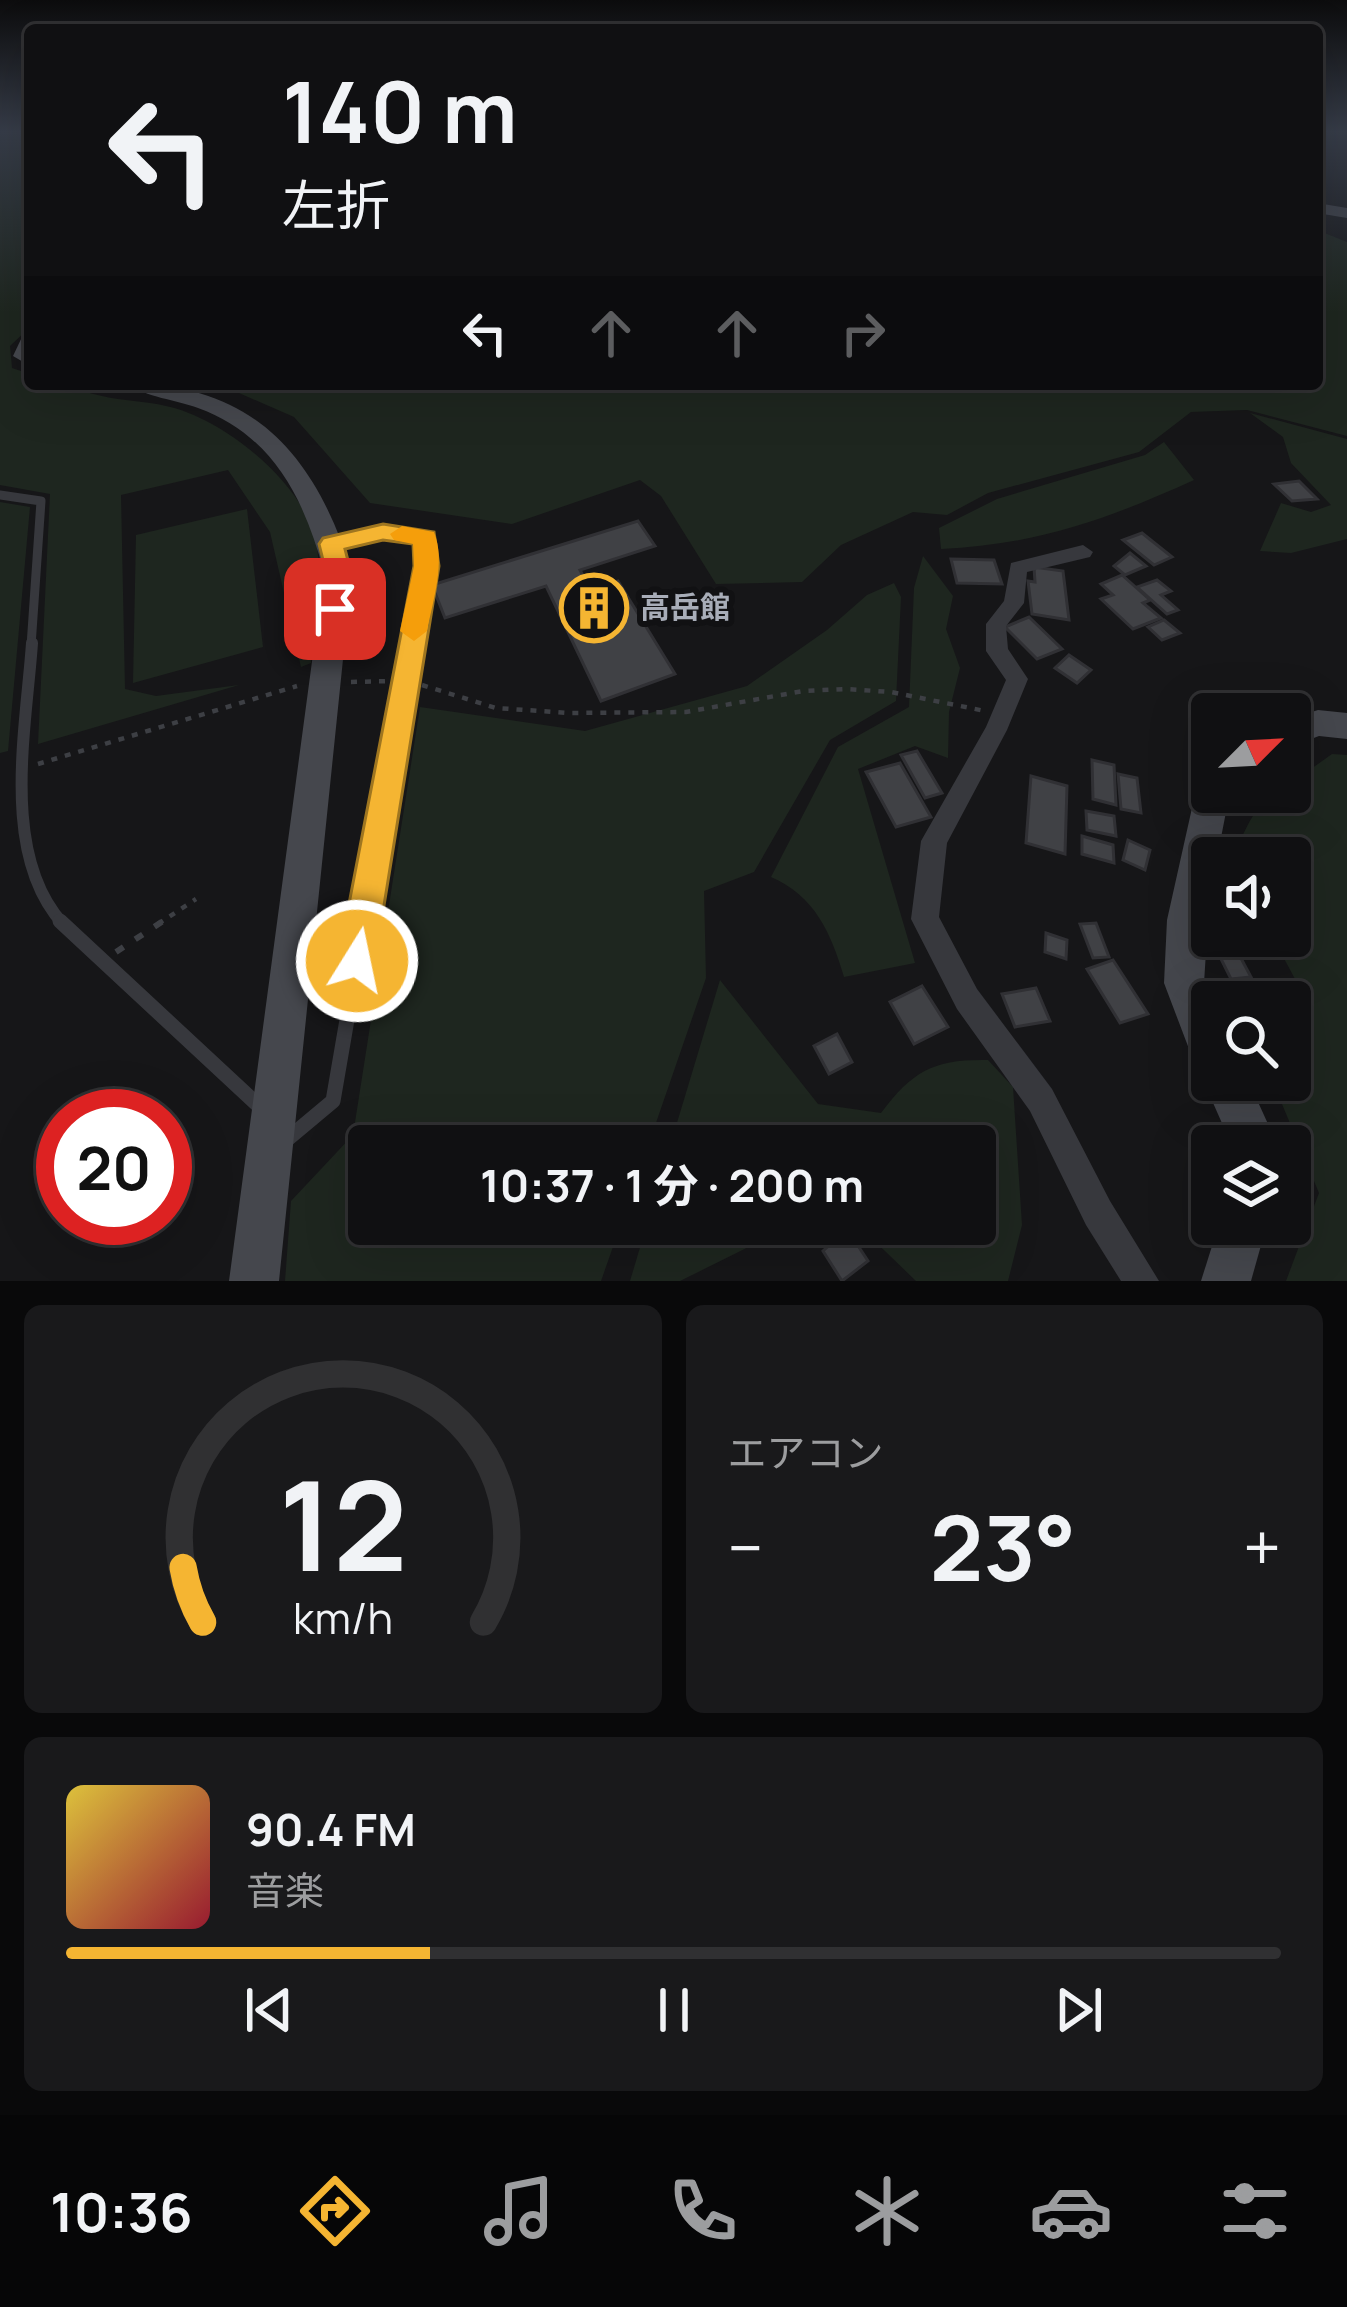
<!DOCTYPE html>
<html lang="ja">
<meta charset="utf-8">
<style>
:root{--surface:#101012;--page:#19191b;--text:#f1f3f6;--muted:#9c9d9f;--line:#303032;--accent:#f5b532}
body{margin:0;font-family:Manrope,"Noto Sans JP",sans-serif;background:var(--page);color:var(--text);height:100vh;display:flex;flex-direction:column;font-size:45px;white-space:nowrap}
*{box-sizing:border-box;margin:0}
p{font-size:39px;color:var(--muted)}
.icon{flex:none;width:66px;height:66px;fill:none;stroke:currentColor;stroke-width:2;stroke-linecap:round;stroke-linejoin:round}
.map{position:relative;height:1281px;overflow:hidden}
.sheet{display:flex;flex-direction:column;gap:24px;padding:24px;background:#09090a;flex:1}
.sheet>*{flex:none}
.banner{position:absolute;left:24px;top:24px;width:1299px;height:366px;border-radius:12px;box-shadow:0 12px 48px #0002,0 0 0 3px var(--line);background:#101012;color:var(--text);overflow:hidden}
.needle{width:78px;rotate:66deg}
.tools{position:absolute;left:1191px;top:693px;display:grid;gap:24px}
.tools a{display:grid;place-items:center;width:120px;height:120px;border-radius:12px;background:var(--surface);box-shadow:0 12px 48px #0002,0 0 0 3px var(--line);font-size:60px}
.speed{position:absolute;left:36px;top:1089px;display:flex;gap:24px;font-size:60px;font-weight:700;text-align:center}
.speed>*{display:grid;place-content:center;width:156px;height:156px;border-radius:50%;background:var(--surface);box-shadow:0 12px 48px #0002,0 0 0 3px var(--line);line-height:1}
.speed .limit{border:18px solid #d22;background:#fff;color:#111}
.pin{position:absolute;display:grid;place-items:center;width:102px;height:102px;color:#fff;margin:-51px;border-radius:24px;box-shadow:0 6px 18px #0006}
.me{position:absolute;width:132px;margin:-66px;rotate:10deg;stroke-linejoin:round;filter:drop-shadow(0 0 9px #0008)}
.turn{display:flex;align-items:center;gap:42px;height:252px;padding:0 60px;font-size:54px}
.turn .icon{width:156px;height:156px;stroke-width:2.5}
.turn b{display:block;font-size:84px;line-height:102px}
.lanes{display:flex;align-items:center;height:114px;padding:0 60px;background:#0003;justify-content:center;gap:60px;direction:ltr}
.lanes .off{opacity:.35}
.big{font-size:90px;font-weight:700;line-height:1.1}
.sheet .tile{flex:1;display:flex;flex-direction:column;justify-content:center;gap:18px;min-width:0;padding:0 42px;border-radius:18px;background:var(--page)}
.sheet .dial{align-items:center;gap:0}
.dial svg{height:312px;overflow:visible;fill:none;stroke:var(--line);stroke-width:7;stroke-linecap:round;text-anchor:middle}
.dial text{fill:var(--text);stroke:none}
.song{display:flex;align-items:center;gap:36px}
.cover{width:144px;height:144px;border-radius:18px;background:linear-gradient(135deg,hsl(50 70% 55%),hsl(350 70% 35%))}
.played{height:12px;border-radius:6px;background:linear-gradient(90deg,var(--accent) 30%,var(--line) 30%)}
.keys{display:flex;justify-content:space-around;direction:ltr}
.heat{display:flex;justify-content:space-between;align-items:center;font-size:66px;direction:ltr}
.sheet .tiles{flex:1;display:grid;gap:24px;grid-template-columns:1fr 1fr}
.tile:last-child{grid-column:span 2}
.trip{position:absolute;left:348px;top:1125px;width:648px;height:120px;border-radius:12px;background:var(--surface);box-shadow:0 12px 48px #0002,0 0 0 3px var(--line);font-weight:700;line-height:120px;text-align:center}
.dock{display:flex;height:192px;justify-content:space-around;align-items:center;background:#060607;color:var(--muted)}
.dock .icon{width:84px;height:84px}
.dock .active{color:var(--accent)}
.dock b{font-size:54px;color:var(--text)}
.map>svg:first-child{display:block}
.green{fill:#1e261f}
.building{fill:#404145;stroke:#303034;stroke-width:3}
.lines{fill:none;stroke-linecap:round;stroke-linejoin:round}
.path-far1{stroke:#3d3f44;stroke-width:4.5;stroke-dasharray:6 8;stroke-linecap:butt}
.path{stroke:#3d3f44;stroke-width:6;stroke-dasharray:9 14;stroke-linecap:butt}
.lane-far2{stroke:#37383d;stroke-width:9}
.lane-far1{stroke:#37383d;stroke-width:12}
.lane{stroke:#37383d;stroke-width:15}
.street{fill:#37383d;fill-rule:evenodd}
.secondary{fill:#45474d;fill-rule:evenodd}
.route{fill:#f5b532;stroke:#9f7620;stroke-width:3}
.slow{fill:#f59e0b}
.labels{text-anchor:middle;stroke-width:12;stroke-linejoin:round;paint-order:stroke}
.poi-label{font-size:30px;font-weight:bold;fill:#a8adb8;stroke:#111113;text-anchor:start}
</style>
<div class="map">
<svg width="1347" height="1281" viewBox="0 0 1347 1281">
<rect width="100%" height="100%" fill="#161618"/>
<g class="green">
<path d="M0,133H30V327L10,346L12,368L30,374V384C57,384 76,390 102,396C123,401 145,401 166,406C219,417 290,473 311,525C327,564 314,622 311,663L301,667L270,532L228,470L121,495L125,689L156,696L239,685L38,744L50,494L0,485Z"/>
<polygon points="1317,230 1347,242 1347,436 1247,410 1191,412 1139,452 988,493 947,515 913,512 841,545 802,582 716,584 661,496 640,480 512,524 370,503 294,417 223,386 1317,384"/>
<polygon points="1250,413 1347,439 1347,539 1291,553 1260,551 1281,503 1311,512 1331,505 1291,463 1283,437"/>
<path d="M1164,442L1194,480C1108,519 1036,545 941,549L939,528L997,499L1145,455Z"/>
<polygon points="0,502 30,507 8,751 0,753"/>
<polygon points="247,509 263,647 133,683 136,535"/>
<path d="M923,556L953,596L946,629L960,668L949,712L948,758L915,746L858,769L915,963L844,977C831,933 815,896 771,877L838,747L909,707L914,588Z"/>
<polygon points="894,583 901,597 896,701 830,740 754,872 704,891 706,978 648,1146 369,1146 369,1224 621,1224 601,1281 285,1281 291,1201 353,1135 420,707 585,731 747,686 827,630 867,595"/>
<path d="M1332,754L1347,755V1281H1286L1319,1193L1272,1080H1290V1002H1282L1295,979L1272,936H1290V858H1235V852C1247,828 1258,792 1290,792V784Z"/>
<path d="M720,980L818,1104L881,1113C913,1070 935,1059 988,1060L1013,1087L1022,1225L1008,1281H916L857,1224H975V1146H670Z"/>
<polygon points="647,1224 795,1224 680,1281 630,1281"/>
</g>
<g class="building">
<polygon points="1299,481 1317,499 1292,501 1274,484"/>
<polygon points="638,521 655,546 580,570 591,590 618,581 675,674 601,701 546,586 445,618 432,585"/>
<polygon points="1142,533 1172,557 1154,565 1123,540"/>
<polygon points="1130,553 1146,566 1125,575 1114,566"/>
<polygon points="951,559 994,560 1002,584 957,583"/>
<polygon points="1034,567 1063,571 1069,620 1032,614 1028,581 1035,582"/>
<polygon points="1122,575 1150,600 1143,603 1161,618 1133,629 1101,599 1113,595 1101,584"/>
<polygon points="1157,580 1171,591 1161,595 1178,610 1167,614 1137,587"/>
<polygon points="1029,617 1062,649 1037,659 1005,627"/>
<polygon points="1164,620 1180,633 1162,640 1148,627"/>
<polygon points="1069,655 1091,670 1077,683 1055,668"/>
<polygon points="917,751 942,793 925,798 901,755"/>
<polygon points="1092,760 1114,765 1116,805 1093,799"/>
<polygon points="900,763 931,817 896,827 866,772"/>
<polygon points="1118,774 1137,778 1141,813 1121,809"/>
<polygon points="1031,776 1067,786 1065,854 1026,843"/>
<polygon points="1086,811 1114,816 1116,836 1087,830"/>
<polygon points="1082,836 1113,845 1114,863 1082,854"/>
<polygon points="1128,840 1150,850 1145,870 1123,860"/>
<polygon points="1096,923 1109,957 1093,958 1080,924"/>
<polygon points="1046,933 1067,940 1066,959 1045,952"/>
<polygon points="1235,947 1251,977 1231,979 1216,949"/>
<polygon points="1113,960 1148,1014 1120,1023 1087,969"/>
<polygon points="922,986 948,1027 914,1044 890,1002"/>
<polygon points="1036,988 1050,1021 1015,1027 1002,994"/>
<polygon points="837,1034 852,1062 829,1074 814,1046"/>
<polygon points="847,1229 868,1261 842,1281 823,1251"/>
</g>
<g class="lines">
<g class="path-far1">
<polyline points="351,682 393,681"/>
<polyline points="422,685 496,708 569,713 686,712 803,691 846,689 891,692 985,711"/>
<polyline points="38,764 297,686"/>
<polyline points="158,924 196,899"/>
</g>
<polyline class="path" points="116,952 163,921"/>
<g class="lane-far2">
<polyline points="0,495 41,501 31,646"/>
<polyline points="331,544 383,532 426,537 426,566 412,646"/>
</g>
<g class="lane-far1">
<path d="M32,643C26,730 0,855 63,924"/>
<polyline points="364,924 413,643"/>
</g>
<g class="lane">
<polyline points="60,921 260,1107"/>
<polyline points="284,1142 333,1101 364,921"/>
</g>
<polygon class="street" points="1083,545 1093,552 1090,557 1027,572 1024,603 1006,626 1008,649 1028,679 1007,730 947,843 939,917 977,989 1052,1089 1110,1201 1159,1281 1121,1281 1086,1225 1030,1111 957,1009 911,919 921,841 986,727 1006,680 986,651 986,624 1004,601 1011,563"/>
<g class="secondary">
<polygon points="1317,203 1347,208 1347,218 1317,213"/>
<polygon points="30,333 30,366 13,356 23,335"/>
<path d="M128,384C256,384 316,458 352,572L279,1281H229L324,572C304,499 274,436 198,408C177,400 145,397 128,384Z"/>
<polygon points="1318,710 1347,713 1347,739 1319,736 1290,747 1290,719"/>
<polygon points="1212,779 1212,792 1236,792 1227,807 1217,858 1212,858 1204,983 1212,1002 1212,1080 1248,1080 1278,1146 1232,1146 1203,1080 1206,1074 1197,1070 1164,983 1167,920 1194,799 1199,788"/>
<polygon points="1219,1224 1267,1224 1251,1281 1201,1281"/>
</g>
</g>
<linearGradient id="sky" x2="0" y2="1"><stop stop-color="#0c0c0d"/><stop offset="0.42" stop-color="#363c48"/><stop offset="1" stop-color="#363c48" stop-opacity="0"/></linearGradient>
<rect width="1347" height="313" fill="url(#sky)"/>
<polygon class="route" points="383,524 434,532 439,566 375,961 370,974 357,979 344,974 338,961 414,566 413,544 383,540 345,549 351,572 348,609 335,618 322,609 326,572 319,544 323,538"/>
<path class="slow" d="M402,526L434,532C446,562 433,600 427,631L414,641L400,631L414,566L413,544L394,540L390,534Z"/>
<defs>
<symbol id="building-ring" viewBox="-11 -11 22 22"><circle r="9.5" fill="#111113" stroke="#f5b532" stroke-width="1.5"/><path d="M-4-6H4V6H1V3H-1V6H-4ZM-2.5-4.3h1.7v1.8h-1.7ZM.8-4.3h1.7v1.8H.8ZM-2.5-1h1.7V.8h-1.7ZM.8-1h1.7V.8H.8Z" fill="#f5b532"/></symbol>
</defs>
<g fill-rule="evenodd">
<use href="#building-ring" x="556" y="570" width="76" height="76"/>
</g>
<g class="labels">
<g class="poi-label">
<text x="640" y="618">高岳館</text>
</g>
</g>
</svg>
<div class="tools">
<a><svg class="needle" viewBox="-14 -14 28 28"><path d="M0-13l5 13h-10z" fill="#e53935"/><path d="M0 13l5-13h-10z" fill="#9c9d9f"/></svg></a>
<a><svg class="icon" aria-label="sound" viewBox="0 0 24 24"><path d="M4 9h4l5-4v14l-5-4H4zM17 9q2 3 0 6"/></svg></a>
<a><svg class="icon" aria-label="search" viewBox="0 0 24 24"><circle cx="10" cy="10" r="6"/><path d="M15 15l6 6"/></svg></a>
<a><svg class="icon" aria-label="layers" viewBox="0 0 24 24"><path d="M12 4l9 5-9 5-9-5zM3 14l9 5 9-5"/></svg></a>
</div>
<div class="speed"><div class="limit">20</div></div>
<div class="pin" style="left:335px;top:609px;background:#d93025"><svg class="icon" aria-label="arrive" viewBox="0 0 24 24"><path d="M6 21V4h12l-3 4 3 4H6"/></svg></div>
<svg class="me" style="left:357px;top:961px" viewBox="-20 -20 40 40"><circle r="17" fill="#f5b532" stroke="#fff" stroke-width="3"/><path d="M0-11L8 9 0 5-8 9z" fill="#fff"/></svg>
<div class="trip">10:37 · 1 分 · 200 m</div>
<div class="banner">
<div class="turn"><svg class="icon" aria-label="left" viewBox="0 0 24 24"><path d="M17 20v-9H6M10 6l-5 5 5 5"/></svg><div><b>140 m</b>左折</div></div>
<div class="lanes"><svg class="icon" aria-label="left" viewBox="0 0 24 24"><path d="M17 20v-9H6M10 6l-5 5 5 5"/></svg><svg class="icon off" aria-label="ahead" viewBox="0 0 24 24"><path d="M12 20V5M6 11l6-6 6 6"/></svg><svg class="icon off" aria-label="ahead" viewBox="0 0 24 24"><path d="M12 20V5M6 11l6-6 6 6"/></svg><svg class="icon off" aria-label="right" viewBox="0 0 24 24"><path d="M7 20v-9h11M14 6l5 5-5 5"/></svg></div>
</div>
</div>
<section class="sheet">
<div class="tiles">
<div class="tile dial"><svg viewBox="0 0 100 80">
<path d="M14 69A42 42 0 1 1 86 69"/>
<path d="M14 69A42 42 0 0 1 9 55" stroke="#f5b532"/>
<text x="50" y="56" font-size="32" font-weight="700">12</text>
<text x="50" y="72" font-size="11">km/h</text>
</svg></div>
<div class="tile"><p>エアコン</p>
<div class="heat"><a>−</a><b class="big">23°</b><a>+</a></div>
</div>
<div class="tile">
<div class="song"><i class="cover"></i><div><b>90.4 FM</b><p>音楽</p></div></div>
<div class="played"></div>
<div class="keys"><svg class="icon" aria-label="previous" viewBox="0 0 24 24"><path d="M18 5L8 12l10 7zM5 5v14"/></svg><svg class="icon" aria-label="pause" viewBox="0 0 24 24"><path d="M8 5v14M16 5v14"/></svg><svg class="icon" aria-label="next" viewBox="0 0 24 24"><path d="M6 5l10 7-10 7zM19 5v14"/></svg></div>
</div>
</div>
</section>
<nav class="dock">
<b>10:36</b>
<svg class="icon active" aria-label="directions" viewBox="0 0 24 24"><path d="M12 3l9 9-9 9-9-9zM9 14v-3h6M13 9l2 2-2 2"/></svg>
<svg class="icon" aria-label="music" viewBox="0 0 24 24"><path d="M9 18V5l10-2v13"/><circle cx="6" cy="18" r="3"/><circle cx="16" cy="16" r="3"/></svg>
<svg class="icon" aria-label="phone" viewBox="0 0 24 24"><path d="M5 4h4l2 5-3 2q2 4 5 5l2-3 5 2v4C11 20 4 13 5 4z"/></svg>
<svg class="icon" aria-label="climate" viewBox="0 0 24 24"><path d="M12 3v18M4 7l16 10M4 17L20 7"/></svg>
<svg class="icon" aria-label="car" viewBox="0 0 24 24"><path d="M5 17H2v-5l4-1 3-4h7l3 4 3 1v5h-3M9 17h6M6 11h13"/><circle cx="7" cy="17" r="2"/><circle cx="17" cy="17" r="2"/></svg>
<svg class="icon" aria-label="filters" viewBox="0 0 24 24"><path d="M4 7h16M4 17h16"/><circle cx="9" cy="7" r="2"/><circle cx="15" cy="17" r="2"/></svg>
</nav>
